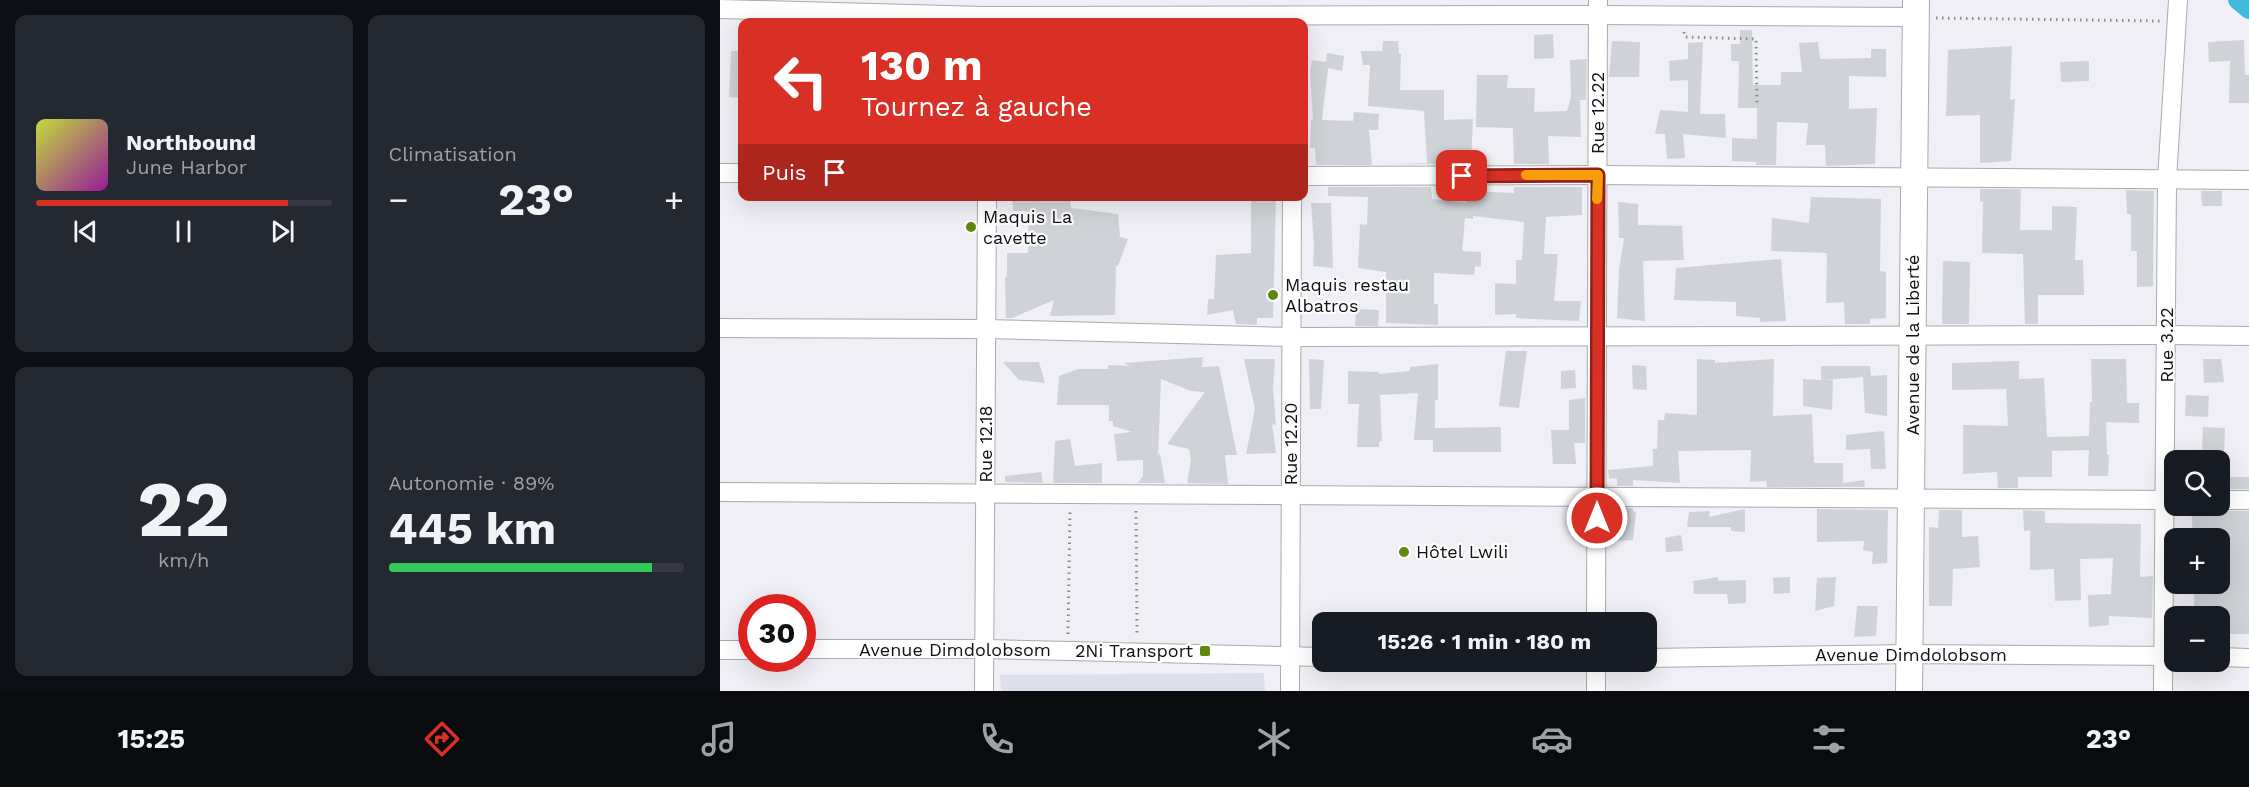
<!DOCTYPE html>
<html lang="fr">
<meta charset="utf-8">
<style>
:root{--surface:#171b24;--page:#242831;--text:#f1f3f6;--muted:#9ea1a6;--line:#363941;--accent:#d93025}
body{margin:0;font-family:"Work Sans",sans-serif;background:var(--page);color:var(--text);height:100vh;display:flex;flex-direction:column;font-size:22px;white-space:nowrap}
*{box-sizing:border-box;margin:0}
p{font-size:20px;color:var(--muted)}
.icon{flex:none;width:33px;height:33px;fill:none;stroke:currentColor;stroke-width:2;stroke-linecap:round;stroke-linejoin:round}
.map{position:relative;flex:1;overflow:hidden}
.panel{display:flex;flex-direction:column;gap:15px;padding:15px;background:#0d0f14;width:720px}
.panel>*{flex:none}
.banner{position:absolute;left:18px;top:18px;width:570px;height:183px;border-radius:12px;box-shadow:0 6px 24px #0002;background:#d93025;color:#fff;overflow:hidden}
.buttons{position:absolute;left:1444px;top:450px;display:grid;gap:12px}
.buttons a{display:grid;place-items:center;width:66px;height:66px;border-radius:12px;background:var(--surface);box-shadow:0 6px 24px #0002;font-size:30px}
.speed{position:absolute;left:18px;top:594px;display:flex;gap:12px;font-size:30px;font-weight:700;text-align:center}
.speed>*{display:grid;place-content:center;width:78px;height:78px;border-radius:50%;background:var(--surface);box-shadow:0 6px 24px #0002;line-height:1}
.speed .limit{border:9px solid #d22;background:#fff;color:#111}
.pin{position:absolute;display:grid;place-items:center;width:51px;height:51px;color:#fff;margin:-26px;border-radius:12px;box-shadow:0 3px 9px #0006}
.me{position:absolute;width:66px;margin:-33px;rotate:0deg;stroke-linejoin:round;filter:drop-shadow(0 0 4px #0008)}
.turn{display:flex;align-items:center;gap:21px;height:126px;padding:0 24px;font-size:27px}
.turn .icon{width:78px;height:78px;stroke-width:2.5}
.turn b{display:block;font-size:42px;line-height:51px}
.then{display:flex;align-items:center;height:57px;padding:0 24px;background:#0003;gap:12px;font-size:22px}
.big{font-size:45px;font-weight:700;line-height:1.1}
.panel .widget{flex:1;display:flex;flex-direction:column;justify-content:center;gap:9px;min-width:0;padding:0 21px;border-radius:12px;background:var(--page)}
.panel .dial{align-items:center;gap:0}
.dial b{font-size:78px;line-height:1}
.song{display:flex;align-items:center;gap:18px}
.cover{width:72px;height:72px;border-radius:9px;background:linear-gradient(135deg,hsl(70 70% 55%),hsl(300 70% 35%))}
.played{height:6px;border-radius:3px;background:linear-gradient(90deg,var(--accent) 85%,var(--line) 85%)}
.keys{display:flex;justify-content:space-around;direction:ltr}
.heat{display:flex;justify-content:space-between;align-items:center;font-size:33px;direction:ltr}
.charge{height:9px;border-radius:4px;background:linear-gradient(90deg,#34c759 89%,var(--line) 0)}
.panel .tiles{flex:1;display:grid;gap:15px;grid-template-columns:repeat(2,1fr)}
.trip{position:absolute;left:592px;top:612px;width:345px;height:60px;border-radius:12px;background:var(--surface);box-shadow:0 6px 24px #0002;font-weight:700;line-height:60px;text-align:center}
.menu{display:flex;height:96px;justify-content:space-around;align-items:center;background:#090b0e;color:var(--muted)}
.menu .icon{width:42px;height:42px}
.menu .active{color:var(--accent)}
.menu b{font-size:27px;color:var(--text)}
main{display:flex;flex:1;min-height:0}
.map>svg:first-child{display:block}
.built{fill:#dedfec}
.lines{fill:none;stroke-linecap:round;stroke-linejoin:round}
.canal{stroke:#41badb;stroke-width:18}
.building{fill:#cfd3d7}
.minor-casing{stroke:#aaaab0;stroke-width:20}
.secondary-casing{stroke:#aaaab0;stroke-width:28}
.path{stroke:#8a8a8e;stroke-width:3;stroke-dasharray:1.5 4.5;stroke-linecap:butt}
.minor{stroke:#fff;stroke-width:18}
.secondary{stroke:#fff;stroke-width:26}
.route-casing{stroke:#8d1f18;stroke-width:15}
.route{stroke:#d93025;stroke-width:10}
.slow{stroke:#f59e0b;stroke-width:10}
.poi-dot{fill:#61870e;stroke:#fdfdfe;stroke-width:2}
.labels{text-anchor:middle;stroke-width:4.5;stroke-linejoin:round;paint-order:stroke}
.street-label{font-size:18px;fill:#111113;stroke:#fdfdfe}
.poi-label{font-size:18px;fill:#111113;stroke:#fdfdfe;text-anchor:start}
</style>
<main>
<section class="panel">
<div class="tiles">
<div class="widget">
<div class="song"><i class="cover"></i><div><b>Northbound</b><p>June Harbor</p></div></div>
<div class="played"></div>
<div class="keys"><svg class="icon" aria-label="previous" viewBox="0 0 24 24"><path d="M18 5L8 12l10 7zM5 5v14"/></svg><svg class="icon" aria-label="pause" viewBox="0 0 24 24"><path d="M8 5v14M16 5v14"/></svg><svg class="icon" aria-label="next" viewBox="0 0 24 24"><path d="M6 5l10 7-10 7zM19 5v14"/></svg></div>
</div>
<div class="widget"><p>Climatisation</p>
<div class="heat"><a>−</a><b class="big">23°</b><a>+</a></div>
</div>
<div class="widget dial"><b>22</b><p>km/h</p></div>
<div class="widget"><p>Autonomie · 89%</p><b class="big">445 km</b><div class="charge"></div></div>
</div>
</section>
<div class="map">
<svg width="1529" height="691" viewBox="0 0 1529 691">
<rect width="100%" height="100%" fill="#efeff5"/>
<polygon class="built" points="544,673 545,691 281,691 280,675"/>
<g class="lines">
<polyline class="canal" points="1517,0 1529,10"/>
</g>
<g class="building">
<polygon points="1020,30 1032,30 1033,85 1061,85 1061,72 1082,72 1079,43 1098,42 1100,59 1151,58 1151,49 1166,49 1166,77 1129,76 1129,109 1157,108 1155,164 1106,166 1105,145 1086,145 1088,123 1057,122 1056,165 1036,165 1036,162 1012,161 1012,138 1037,139 1037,108 1018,108 1019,61 1011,61 1011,44 1020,44"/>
<polygon points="833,34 834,58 814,59 814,35"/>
<polygon points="1524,40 1525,75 1529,75 1529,103 1509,103 1510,61 1489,62 1488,42"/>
<polygon points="663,41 678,41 679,54 681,54 680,90 724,90 724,120 753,119 751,164 669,164 707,163 704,111 648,106 650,65 643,65 641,51 662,51"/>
<polygon points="892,41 920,42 919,77 889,77"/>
<polygon points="983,42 980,114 1005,114 1006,138 963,134 965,158 947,159 945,134 935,134 940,110 968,112 968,80 950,81 949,61 968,59 968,43"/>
<polygon points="1292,46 1290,100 1295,99 1291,161 1260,163 1260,115 1226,116 1228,50"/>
<polygon points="11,51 22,51 22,98 9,97"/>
<polygon points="607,53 624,56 622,71 608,68 602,120 633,121 634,112 659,114 658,130 649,130 652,165 596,165 595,148 590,148 591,120 593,120 590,72 592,60 606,62"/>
<polygon points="867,59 866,100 860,100 861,137 828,136 829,164 794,164 793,128 756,127 757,75 788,75 787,88 815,88 814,112 847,111 851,97 850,60"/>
<polygon points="1369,61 1369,81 1341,82 1340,62"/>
<polygon points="608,187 711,187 712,199 746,203 747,191 794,193 794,187 862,187 862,215 826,217 824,254 838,254 834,301 861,301 859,321 796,318 796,314 775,315 775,283 796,284 796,260 802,260 804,222 753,216 753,219 745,218 742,251 761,252 761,267 755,266 754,275 714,273 714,304 718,304 718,325 666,323 666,272 638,268 640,224 647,225 648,197 608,196"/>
<polygon points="1260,189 1301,189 1300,230 1332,230 1332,206 1357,207 1355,260 1363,260 1364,295 1318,295 1318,324 1305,324 1303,254 1262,253 1263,202 1260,201"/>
<polygon points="1406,190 1434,191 1433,286 1417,287 1417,251 1411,251 1411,214 1407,214"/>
<polygon points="1481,191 1502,191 1502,206 1482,206"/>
<polygon points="292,196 350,196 351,208 398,214 400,237 408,239 398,266 396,266 395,315 330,316 334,300 292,318 286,318 285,277 287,277 287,253 308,253 309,240 307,211 293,211"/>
<polygon points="531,196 556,196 553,318 537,318 537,325 516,324 513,310 487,315 488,299 494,299 496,255 531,253"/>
<polygon points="1091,197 1161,199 1160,271 1166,272 1166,318 1150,319 1150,324 1125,324 1124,302 1106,303 1107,253 1051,251 1052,218 1089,223"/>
<polygon points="898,202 918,204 918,225 962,226 964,260 923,261 925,321 897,318 899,270 904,238 899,238"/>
<polygon points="591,203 611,203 613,268 593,266 594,245"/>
<polygon points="1061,259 1066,321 1040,322 1040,318 1016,316 1016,302 954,300 956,268"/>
<polygon points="1223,261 1250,262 1249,324 1222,324"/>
<polygon points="636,309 659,310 658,326 635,326"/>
<polygon points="786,351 807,351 799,408 779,406"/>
<polygon points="483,357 482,367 499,366 517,455 505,455 508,484 467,483 471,460 469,449 447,444 485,392 471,391 441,379 438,456 440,453 445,483 418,483 423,476 423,460 397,461 394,434 412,432 393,426 393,421 389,421 389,405 337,405 339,376 358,369 388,369 388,365 410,366 404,363"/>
<polygon points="524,359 555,359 553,389 556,425 552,424 556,453 526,454 535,409"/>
<polygon points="589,359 604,360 601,409 590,409"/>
<polygon points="977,359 995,360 995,363 1054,359 1053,416 1092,414 1094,463 1123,463 1123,483 1144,480 1145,487 1047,487 1046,481 1030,482 1031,450 958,451 960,483 913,480 913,486 897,486 897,479 889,478 888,470 933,466 933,449 937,449 938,420 944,420 945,413 977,415"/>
<polygon points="1371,359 1406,359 1407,403 1419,403 1419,423 1386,422 1387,455 1389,455 1388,476 1368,476 1369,450 1332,451 1332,477 1298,477 1298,488 1278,488 1277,472 1243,474 1243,425 1288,426 1286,389 1232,390 1232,363 1299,361 1299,379 1324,378 1327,437 1369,436 1370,402 1372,402"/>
<polygon points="1483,359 1501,359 1504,382 1484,383"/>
<polygon points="283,362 319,362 325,383 299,380"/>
<polygon points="718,364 718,400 715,400 715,428 781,427 781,452 713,452 713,440 694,440 698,393 660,395 662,441 659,442 659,447 637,447 639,404 628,404 628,371 659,372 659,374 690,371 690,367"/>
<polygon points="912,365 926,366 927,390 913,389"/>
<polygon points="1101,366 1150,366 1151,376 1167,375 1167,416 1145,413 1143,377 1104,380 1113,380 1112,410 1083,406 1083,379 1101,380"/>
<polygon points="855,370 856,388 841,389 841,371"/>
<polygon points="1466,395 1489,396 1488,417 1465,416"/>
<polygon points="865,398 865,443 854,443 856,464 833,464 831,430 849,430 849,400"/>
<polygon points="1483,427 1505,428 1504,454 1482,453"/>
<polygon points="1164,431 1166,469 1151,469 1150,449 1126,450 1126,435"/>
<polygon points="350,439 355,466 382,463 382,483 333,483 335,441"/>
<polygon points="321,472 323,483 285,482 285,476"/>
<rect x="1500" y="477" width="29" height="12"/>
<polygon points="1471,506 1490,506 1500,511 1529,511 1529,634 1500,634 1500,616 1474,616 1474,584 1501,584 1502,538 1473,538"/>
<polygon points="898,508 913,508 913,511 916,512 913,540 894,541 896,510"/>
<polygon points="1025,509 1025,532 1011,531 1011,527 967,527 969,512 990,511 989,517"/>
<polygon points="1097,509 1168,510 1167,563 1152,564 1153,552 1143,550 1144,541 1097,542"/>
<polygon points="1219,510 1242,510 1242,537 1258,536 1260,567 1233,569 1232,606 1209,606 1209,527 1218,528"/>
<polygon points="1303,510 1325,511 1325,523 1421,524 1420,577 1433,576 1432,618 1389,616 1389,625 1369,627 1368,595 1391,594 1393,558 1360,559 1361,600 1335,601 1334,569 1310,570 1310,530 1304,531"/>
<polygon points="961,535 963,551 946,552 945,538"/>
<polygon points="998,577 998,581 1026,580 1026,603 1008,604 1007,594 974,594 973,581"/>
<polygon points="1070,577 1070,593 1054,594 1053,578"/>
<polygon points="1116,577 1114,606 1095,611 1097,578"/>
<polygon points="1137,606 1158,606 1156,636 1134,637"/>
</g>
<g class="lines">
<defs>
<g id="minor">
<polyline points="0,9 264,16 878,15 1196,17"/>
<polyline points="0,173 22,173"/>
<polyline points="584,176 877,175 1529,180"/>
<polyline points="0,328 266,329 571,337 1447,335 1529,336"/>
<polyline points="0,492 1455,500"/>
<polyline points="1500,500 1529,500"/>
<polyline points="876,622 878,0"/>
<polyline points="82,649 264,649 603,657"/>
<polyline points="0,650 32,650"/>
<polyline points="1500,657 1529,658"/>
<polyline points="927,658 1190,654 1453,656"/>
<polyline points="264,691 267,196"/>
<polyline points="570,691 572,196"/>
<polyline points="876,691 876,662"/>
<polyline points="1443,691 1447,180 1458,0"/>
</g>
<polyline id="secondary" points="1189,691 1196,0"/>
</defs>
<use href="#minor" class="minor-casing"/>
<use href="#secondary" class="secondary-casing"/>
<g class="path">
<polyline points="1216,18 1440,21"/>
<polyline points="964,32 965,37 1036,39 1037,107"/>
<polyline points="416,511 417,636"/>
<polyline points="348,634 350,512"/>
</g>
<use href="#minor" class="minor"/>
<use href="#secondary" class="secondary"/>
</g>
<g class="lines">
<defs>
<polyline id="route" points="742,176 878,175 877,518"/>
</defs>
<use href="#route" class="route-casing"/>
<use href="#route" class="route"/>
<polyline class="slow" points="806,175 878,175 877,199"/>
</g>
<g class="poi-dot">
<circle cx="251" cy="227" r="6"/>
<circle cx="553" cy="295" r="6"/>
<circle cx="684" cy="552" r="6"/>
<rect x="479" y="645" width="12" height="12" rx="3"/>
</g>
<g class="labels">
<g class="street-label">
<text transform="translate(878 113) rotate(-90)" y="6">Rue 12.22</text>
<text transform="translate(1193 345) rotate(-90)" y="6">Avenue de la Liberté</text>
<text transform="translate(1447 345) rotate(-90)" y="6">Rue 3.22</text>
<text transform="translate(266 444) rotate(-90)" y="6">Rue 12.18</text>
<text transform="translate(571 444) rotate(-90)" y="6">Rue 12.20</text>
<text x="235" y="656">Avenue Dimdolobsom</text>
<text x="1191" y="661">Avenue Dimdolobsom</text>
</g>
<g class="poi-label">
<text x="263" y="223">Maquis La<tspan x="263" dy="21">cavette</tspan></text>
<text x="565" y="291">Maquis restau<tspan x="565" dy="21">Albatros</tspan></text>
<text x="696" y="558">Hôtel Lwili</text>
<text x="473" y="657" text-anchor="end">2Ni Transport</text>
</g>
</g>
</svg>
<div class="buttons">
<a><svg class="icon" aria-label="search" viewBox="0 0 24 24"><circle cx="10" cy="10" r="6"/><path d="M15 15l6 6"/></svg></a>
<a>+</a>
<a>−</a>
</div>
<div class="speed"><div class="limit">30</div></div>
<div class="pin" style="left:742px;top:176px;background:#d93025"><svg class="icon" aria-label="arrive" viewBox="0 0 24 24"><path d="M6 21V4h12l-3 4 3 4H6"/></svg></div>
<svg class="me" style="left:877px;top:518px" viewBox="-20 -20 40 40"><circle r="17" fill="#d93025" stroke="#fff" stroke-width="3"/><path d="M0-11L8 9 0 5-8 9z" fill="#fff"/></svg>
<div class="trip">15:26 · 1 min · 180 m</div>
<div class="banner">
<div class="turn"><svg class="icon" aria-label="left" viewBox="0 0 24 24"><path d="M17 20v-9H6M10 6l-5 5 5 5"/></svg><div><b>130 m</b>Tournez à gauche</div></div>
<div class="then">Puis<svg class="icon" aria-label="arrive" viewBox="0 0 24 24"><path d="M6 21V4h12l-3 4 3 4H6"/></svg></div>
</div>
</div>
</main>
<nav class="menu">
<b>15:25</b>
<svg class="icon active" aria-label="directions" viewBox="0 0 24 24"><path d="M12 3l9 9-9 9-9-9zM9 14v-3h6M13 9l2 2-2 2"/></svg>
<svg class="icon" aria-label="music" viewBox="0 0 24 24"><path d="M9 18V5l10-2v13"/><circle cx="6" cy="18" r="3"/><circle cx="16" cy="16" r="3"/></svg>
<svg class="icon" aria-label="phone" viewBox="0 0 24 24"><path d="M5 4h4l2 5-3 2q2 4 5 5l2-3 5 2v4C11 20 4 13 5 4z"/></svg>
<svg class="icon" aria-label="climate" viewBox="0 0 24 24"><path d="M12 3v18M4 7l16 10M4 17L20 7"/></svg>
<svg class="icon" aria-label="car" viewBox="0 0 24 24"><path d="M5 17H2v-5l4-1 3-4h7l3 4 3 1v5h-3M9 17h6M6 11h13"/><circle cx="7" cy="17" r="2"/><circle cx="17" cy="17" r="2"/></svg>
<svg class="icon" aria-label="filters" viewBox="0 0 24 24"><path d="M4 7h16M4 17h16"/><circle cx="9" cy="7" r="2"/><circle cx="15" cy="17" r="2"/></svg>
<b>23°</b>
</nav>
